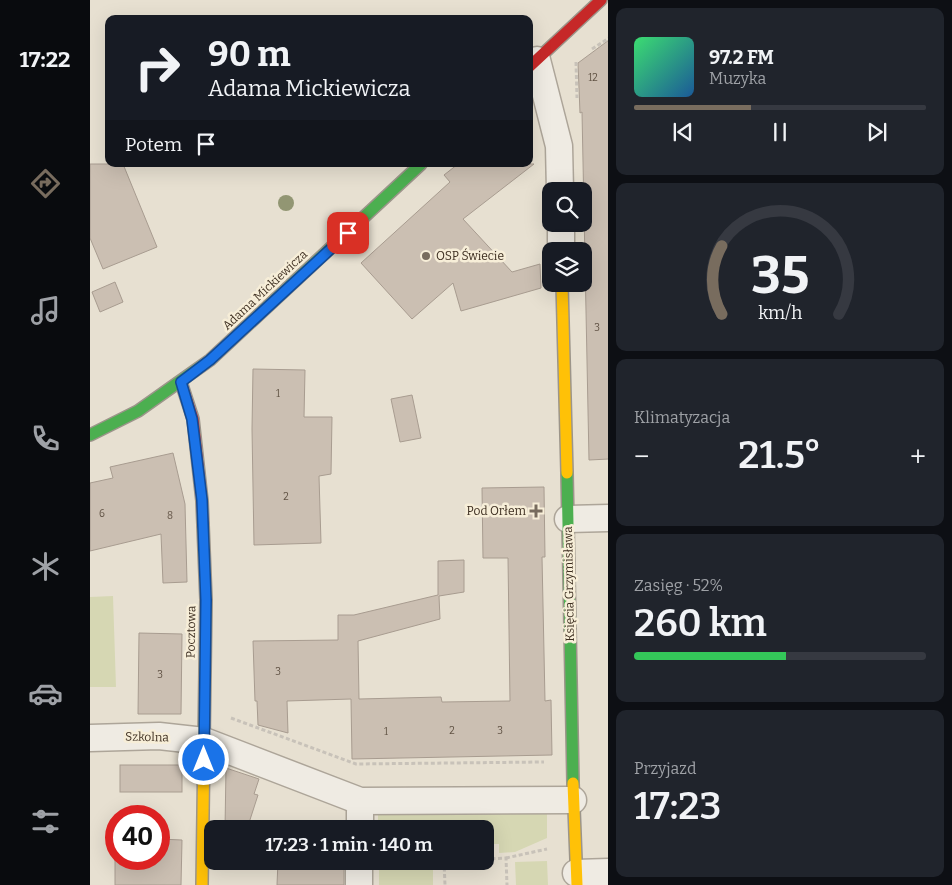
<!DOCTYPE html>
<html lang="pl">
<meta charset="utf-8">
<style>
:root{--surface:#171b24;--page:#20242c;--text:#f1f3f6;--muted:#9ea1a6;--line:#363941;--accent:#786c5e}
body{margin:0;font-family:Bitter,serif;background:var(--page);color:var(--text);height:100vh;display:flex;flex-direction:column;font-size:19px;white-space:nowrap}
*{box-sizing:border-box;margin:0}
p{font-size:16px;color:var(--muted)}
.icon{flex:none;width:28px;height:28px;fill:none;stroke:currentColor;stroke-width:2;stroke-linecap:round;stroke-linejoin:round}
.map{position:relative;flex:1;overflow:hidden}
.details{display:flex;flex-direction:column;gap:8px;padding:8px;background:#0d0f14;width:344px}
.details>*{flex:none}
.guide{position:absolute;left:15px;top:15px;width:428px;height:152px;border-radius:10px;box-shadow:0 5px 20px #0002;background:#171b24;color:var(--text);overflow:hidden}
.tools{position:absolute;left:452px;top:182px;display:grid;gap:10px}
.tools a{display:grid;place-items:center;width:50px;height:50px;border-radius:10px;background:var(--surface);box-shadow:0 5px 20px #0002;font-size:25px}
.speed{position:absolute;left:15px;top:805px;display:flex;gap:10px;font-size:25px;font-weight:700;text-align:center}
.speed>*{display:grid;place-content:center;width:65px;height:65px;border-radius:50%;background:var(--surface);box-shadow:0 5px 20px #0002;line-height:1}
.speed .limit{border:8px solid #d22;background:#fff;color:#111}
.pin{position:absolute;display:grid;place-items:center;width:42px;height:42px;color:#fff;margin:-21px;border-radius:10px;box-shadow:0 2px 8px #0006}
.me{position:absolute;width:55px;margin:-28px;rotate:0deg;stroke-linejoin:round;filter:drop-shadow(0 0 4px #0008)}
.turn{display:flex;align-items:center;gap:18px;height:105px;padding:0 20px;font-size:22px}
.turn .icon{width:65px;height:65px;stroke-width:2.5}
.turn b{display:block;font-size:35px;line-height:42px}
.then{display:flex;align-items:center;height:48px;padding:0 20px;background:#0003;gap:10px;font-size:19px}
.big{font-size:38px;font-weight:600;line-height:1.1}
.details .tile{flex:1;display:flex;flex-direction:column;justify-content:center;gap:8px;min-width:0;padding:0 18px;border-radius:10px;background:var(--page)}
.details .dial{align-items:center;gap:0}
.dial svg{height:130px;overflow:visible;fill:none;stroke:var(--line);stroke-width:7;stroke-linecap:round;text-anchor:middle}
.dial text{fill:var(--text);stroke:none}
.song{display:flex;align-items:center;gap:15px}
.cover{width:60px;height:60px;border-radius:8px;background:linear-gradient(135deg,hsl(140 70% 55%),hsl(210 70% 35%))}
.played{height:5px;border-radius:2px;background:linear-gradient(90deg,var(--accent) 40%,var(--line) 40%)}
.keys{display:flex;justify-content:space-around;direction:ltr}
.heat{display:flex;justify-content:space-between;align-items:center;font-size:28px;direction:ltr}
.charge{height:8px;border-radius:4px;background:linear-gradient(90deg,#34c759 52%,var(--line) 0)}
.trip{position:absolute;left:114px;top:820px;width:290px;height:50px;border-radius:10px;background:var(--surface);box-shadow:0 5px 20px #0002;font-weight:600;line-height:50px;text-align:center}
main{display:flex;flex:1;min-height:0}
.tab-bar{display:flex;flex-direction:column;width:90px;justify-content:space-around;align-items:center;background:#090b0e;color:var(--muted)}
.tab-bar .icon{width:35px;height:35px}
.tab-bar .selected{color:var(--accent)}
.tab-bar b{font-size:22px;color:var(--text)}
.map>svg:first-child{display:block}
.green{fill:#d6d7b3}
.building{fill:#cbbfb2;stroke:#a89c90}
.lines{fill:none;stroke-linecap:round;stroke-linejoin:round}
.street-casing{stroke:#ada599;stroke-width:29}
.fast-casing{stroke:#9c958a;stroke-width:14}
.slow-casing{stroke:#9c958a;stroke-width:14}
.jam-casing{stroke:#9c958a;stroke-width:14}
.path{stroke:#c8c2b9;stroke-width:3;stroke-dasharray:4 2.5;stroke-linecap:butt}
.street{stroke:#efebe3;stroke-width:26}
.fast{stroke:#4caf50;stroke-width:11}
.slow{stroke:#ffc107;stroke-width:11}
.jam{stroke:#c62828;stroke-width:11}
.tree{fill:#929673}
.route-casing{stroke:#114b97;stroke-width:12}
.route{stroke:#1a73e8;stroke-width:9}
.poi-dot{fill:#786c5e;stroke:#f7eed8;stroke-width:2}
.labels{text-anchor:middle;stroke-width:5;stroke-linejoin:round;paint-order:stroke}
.number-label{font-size:10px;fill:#605244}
.poi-label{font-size:12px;fill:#3d2e20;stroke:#f7eed8;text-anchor:start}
.street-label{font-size:12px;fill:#3d2e20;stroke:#f7eed8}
</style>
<main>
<nav class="tab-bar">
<b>17:22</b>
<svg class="icon selected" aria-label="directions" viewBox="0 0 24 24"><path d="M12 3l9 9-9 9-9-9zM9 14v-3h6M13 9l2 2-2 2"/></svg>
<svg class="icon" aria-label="music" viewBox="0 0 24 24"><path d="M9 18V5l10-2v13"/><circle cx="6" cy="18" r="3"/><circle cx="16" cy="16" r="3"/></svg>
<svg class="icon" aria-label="phone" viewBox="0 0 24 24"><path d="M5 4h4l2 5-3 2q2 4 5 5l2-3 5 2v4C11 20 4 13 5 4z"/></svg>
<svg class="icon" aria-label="climate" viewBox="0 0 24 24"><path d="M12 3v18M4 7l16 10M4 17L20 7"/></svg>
<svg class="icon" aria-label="car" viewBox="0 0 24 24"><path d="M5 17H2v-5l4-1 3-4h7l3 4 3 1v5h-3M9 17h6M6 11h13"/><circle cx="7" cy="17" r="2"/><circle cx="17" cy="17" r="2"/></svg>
<svg class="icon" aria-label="filters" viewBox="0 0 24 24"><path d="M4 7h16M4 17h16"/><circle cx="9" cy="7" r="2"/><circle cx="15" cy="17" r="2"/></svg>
</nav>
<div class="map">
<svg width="519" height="885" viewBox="0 0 519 885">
<rect width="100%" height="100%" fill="#e7e0d1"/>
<g class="green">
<polygon points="23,596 26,687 0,687 0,597"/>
<polygon points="457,812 457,838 425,852 409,853 409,844 395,844 395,829 288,829 288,815"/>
<polygon points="289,861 336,861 343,864 343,885 289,885"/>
<polygon points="457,861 458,885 426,885 425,862"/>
</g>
<g class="building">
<polygon points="519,40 519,459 499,460 492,112 490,113 488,63"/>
<polygon points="0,164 33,164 67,247 13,269 0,238"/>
<polygon points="368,164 444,164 373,219 422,272 450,264 451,288 371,311 363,283 322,319 271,263 360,182 354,175"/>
<polygon points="25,282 33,302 10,312 2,292"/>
<polygon points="163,369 215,370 214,417 242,417 241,474 229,476 231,543 164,545 162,429"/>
<polygon points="322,395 331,438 310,442 301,399"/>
<polygon points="83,453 95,504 97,582 73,583 71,534 0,551 0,483 23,478 20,467"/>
<polygon points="454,487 455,557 452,557 455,701 461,700 462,755 262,759 261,699 197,701 198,733 168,725 167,701 165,701 163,641 248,640 248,615 264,615 348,595 348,561 374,560 374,592 349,596 350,619 268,641 269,699 351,697 352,702 420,701 418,558 393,558 392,488"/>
<polygon points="49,633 92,634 91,714 48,714"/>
<rect x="30" y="765" width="62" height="27"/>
<polygon points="136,768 169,779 164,794 168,795 157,829 135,829"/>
<polygon points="188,823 255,824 255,829 188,829"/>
<polygon points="69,839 92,840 91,885 25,885 25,859 69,859"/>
<polygon points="188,861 254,861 254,885 187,885"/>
</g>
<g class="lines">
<defs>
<g id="street">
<polyline points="447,60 469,146 470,191"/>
<polyline points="471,224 471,251"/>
<polyline points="478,519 519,518"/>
<polyline points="0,738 69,736 114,741 270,801 483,800"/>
<polyline points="270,829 270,811"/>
<polyline points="486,873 519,872"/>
<polyline points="269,885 269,861"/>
</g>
<g id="fast">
<polyline points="0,435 48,411 120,360 331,164"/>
<polyline points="477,473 483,783"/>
</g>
<g id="slow">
<polyline points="472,284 477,473"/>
<polyline points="483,783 487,885"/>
<polyline points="112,885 116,600 113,525"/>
</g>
<g id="jam">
<polyline points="439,67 511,0"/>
<polyline points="91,382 103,419 112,501 113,525"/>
</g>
</defs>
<use href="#street" class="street-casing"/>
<use href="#fast" class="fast-casing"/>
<use href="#slow" class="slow-casing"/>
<use href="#jam" class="jam-casing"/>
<g class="path">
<polyline points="502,49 519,38"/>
<polyline points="486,62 487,98"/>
<polyline points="141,718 266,764 454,762"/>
<polyline points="416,858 457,849"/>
<polyline points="395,859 416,858 417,885"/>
<polyline points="354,861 355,885"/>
</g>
<use href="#street" class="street"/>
<use href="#fast" class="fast"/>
<use href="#slow" class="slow"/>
<use href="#jam" class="jam"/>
</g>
<circle class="tree" cx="196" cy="203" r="8"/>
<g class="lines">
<defs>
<polyline id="route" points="114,760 116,600 112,500 102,419 91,382 120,360 258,233"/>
</defs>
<use href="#route" class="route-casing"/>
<use href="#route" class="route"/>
</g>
<g class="poi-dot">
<circle cx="336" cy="256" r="5"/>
<path d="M443.5 503.5h5v5h5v5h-5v5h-5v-5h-5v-5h5z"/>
</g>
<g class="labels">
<g class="number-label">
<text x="503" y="81">12</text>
<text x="507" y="331">3</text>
<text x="188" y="397">1</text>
<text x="196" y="500">2</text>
<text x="12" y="517">6</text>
<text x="80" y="519">8</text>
<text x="188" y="675">3</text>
<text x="70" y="678">3</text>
<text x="362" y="734">2</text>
<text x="410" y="734">3</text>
<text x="296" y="735">1</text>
</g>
<g class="poi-label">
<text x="346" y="260">OSP Świecie</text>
<text x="436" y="515" text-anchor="end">Pod Orłem</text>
</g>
<g class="street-label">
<text transform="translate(175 290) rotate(-43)" y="4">Adama Mickiewicza</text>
<text transform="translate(479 584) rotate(-91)" y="4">Księcia Grzymisława</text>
<text transform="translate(101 632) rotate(-89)" y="4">Pocztowa</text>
<text transform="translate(57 737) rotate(1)" y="4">Szkolna</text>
</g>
</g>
</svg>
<div class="tools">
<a><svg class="icon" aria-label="search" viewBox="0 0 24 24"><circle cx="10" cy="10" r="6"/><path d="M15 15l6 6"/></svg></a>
<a><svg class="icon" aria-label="layers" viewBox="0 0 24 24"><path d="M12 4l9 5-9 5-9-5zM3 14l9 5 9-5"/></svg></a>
</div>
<div class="speed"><div class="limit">40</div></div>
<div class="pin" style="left:258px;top:233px;background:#d93025"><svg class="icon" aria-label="arrive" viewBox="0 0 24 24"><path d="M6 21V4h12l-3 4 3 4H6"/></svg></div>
<svg class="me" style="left:114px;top:760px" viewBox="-20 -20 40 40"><circle r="17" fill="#1a73e8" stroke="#fff" stroke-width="3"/><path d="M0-11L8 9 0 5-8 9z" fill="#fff"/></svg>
<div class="trip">17:23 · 1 min · 140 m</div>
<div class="guide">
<div class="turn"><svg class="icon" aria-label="right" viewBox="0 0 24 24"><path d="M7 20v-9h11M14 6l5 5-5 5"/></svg><div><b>90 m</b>Adama Mickiewicza</div></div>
<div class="then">Potem<svg class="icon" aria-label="arrive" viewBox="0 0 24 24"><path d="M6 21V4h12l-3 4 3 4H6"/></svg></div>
</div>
</div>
<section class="details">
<div class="tile">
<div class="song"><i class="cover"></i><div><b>97.2 FM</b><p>Muzyka</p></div></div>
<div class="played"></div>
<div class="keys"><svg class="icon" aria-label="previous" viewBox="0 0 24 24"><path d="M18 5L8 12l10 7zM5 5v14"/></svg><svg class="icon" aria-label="pause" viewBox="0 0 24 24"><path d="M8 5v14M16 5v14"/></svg><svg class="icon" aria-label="next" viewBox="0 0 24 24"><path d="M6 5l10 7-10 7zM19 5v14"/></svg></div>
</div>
<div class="tile dial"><svg viewBox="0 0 100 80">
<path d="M14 69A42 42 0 1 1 86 69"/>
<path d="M14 69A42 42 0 0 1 14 27" stroke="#786c5e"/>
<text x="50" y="56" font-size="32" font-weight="700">35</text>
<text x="50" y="72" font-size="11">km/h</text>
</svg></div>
<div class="tile"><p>Klimatyzacja</p>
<div class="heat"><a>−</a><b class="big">21.5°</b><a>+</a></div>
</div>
<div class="tile"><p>Zasięg · 52%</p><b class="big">260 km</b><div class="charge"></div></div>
<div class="tile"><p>Przyjazd</p><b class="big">17:23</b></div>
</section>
</main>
